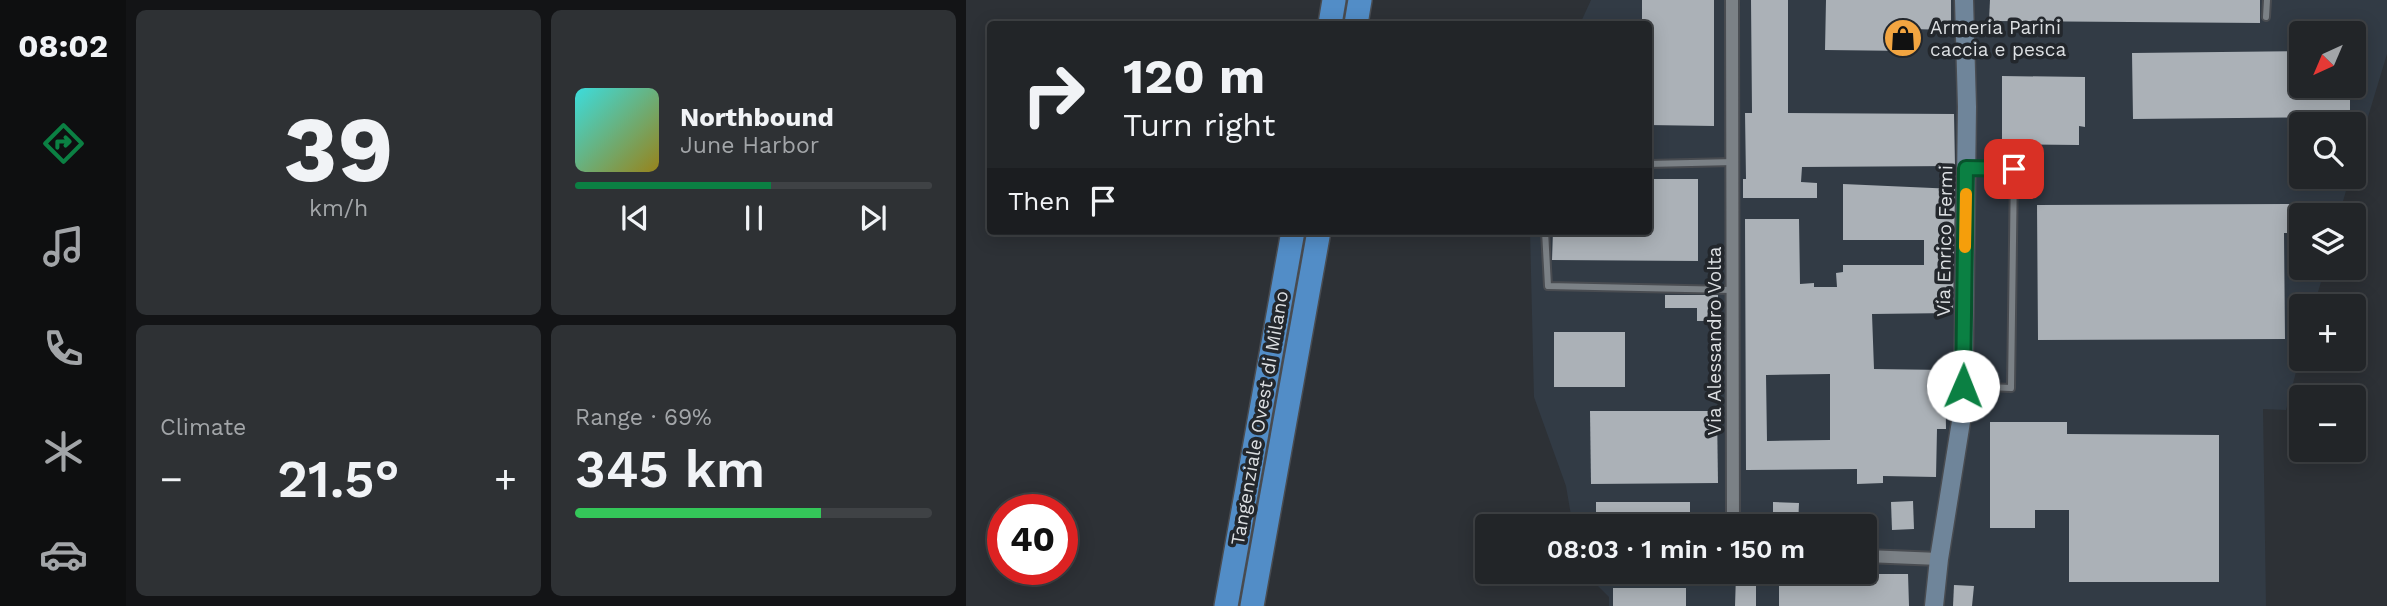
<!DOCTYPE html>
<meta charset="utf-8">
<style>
:root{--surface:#222528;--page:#2e3134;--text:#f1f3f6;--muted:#a2a5a8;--line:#3f4245;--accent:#0b8043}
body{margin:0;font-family:"Work Sans",sans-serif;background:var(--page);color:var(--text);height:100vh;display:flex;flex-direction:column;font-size:26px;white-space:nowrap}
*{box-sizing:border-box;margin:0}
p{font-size:23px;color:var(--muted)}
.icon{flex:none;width:38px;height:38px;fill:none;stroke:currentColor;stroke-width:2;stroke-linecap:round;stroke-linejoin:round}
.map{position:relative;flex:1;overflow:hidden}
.panel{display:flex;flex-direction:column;gap:10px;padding:10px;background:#131416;width:840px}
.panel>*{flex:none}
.guide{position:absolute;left:21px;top:21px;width:665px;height:214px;border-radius:7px;box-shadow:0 4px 18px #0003,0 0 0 2px var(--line);background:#222528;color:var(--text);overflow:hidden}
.needle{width:46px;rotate:224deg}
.controls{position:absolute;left:1323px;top:21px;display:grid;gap:14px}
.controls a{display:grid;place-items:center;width:77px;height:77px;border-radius:7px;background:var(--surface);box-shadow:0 4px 18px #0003,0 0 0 2px var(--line);font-size:35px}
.speed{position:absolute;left:21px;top:494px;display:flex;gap:14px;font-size:35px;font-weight:700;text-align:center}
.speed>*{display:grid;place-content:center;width:91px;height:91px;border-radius:50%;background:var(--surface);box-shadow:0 4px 18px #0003,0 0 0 2px var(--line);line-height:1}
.speed .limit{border:10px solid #d22;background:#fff;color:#111}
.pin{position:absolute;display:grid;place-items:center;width:60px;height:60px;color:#fff;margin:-30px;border-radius:14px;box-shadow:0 4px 10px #0006}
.me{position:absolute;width:77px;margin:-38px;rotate:1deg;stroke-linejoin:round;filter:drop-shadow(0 0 5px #0008)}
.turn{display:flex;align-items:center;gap:24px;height:147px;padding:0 21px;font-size:32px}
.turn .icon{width:91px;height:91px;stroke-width:2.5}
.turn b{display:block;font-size:49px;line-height:60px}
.then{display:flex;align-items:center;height:66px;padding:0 21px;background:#0003;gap:14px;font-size:26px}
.big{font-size:52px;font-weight:600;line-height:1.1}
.panel .tile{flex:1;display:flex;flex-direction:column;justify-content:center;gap:10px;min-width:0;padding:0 24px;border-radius:10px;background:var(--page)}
.panel .dial{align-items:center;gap:0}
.dial b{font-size:91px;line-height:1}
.song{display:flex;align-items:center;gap:21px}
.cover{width:84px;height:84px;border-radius:10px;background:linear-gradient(135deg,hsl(180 70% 55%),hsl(50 70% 35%))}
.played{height:7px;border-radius:4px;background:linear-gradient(90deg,var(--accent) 55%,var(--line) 55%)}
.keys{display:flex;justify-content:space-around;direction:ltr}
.heat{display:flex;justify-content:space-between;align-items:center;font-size:38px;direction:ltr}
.charge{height:10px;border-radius:5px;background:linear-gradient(90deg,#34c759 69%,var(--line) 0)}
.panel .tiles{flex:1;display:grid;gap:10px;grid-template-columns:repeat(2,1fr)}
.trip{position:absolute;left:509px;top:514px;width:402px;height:70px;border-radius:7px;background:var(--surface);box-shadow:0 4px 18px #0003,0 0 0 2px var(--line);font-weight:600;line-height:70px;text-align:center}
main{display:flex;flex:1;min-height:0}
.dock{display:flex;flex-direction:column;width:126px;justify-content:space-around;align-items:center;background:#0e0f10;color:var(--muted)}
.dock .icon{width:49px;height:49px}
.dock .on{color:var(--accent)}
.dock b{font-size:32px;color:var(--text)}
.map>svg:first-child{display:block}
.built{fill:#323b45;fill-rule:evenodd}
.building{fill:#abb1b7;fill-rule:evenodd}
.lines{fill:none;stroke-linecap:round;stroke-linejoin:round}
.lane-casing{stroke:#494c51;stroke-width:10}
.street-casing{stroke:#494c51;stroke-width:16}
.secondary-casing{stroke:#494c51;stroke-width:21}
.highway-casing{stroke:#494c51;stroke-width:26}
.lane{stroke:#7b8186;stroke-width:6}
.street{stroke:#7b8186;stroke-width:12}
.secondary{stroke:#6f859a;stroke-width:18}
.highway{stroke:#528dc7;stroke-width:23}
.route-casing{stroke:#07532c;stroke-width:18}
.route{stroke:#0b8043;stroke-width:12}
.slow{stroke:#f59e0b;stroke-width:12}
.labels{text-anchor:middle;stroke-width:7;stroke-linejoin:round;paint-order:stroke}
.poi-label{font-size:19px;fill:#dcdfe2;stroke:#23272c;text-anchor:start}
.street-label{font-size:19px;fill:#dcdfe2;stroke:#23272c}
</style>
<main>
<nav class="dock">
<b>08:02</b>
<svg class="icon on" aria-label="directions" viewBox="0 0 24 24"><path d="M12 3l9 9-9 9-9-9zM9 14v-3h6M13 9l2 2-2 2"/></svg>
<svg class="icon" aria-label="music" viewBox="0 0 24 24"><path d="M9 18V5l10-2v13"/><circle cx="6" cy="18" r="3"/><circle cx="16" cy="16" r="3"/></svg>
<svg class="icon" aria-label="phone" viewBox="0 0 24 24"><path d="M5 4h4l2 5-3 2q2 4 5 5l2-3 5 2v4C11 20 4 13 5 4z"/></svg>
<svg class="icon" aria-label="climate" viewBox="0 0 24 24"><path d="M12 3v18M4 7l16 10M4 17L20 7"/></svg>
<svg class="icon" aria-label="car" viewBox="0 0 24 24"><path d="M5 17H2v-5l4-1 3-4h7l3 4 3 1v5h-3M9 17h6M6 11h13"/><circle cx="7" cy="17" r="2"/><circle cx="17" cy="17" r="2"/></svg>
</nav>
<section class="panel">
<div class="tiles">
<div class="tile dial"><b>39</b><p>km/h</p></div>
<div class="tile">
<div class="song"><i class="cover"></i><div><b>Northbound</b><p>June Harbor</p></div></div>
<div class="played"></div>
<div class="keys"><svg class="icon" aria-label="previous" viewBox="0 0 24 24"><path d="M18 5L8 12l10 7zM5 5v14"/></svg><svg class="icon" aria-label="pause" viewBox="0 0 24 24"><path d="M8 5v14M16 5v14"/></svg><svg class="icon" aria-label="next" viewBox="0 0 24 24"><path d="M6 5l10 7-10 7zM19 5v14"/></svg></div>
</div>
<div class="tile"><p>Climate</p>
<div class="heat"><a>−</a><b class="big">21.5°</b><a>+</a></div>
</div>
<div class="tile"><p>Range · 69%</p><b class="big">345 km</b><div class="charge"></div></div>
</div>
</section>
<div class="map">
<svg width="1421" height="606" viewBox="0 0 1421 606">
<rect width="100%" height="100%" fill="#2d3136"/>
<path class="built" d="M625,0H1421V54L1388,163V124H1335V177H1384L1373,215H1335V268H1359L1348,306H1335V353L1320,410L1297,409L1300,606H643V597L618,572H900V527H607L600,486L568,397L564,231H682V24H614ZM1335,33H1388V86H1335Z"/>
<g class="building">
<polygon points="676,0 748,0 748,126 682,125 682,24 676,24"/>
<polygon points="785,0 822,0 822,113 988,114 989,166 836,167 835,182 851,183 851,198 777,198 777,179 780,179 779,113 786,113"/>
<polygon points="860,0 985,0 985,30 944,29 944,51 859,50"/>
<polygon points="1024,0 1294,0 1294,23 1023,21"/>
<polygon points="1335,51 1335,86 1384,86 1384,117 1167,119 1166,53"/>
<polygon points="1036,76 1119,77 1119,127 1113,126 1113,145 1036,144"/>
<polygon points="682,179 732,179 732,261 586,260 587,231 682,231"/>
<path d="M877,184L989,189L987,313L906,314L908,369L979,370L980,429H971L970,477L917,476V483L891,484V469L780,470L779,219H833L834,284L848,283V287H871L870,273L877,272V265H958V240H877ZM864,374V440L801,441L800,375Z"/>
<polygon points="1331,204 1331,233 1318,233 1319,339 1072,340 1071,205"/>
<polygon points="699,295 752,295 752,321 731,321 731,308 699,308"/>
<rect x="588" y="332" width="71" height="55"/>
<polygon points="624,411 751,411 752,483 625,484"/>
<polygon points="1024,422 1101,422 1101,434 1253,435 1253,582 1103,582 1103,510 1069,510 1069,528 1024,528"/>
<polygon points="947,501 948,529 926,530 925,502"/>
<rect x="630" y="502" width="94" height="25"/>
<polygon points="807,502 833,503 832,527 807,527"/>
<polygon points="770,574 790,574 790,606 769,606"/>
<polygon points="813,574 942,574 943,606 813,606"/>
<polygon points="988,585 1008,586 1006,606 987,606"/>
<rect x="647" y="588" width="73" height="18"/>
</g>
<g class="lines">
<defs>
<g id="lane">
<polyline points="1300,17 1301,0"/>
<polyline points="682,164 768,162"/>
<polyline points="579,231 582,286 766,290"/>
<polyline points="999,386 1045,388 1048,169 1001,168"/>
</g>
<g id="street">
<polyline points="766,0 767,527"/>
<polyline points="900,556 973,559"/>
</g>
<polyline id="secondary" points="968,606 973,559 997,409 1001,107 998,0"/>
<g id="highway">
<polyline points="364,24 368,0"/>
<polyline points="390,24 394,0"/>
<polyline points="260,606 327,231"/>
<polyline points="286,606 353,231"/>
</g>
</defs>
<use href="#lane" class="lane-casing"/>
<use href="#street" class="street-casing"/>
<use href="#secondary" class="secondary-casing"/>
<use href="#highway" class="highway-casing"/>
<use href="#lane" class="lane"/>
<use href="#street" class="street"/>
<use href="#secondary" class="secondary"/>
<use href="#highway" class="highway"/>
</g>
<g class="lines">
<defs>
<polyline id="route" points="997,386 1000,168 1048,169"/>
</defs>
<use href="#route" class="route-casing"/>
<use href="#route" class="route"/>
<polyline class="slow" points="999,247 1000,194"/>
</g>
<defs>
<symbol id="shop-disc" viewBox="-11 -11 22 22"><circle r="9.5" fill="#f2a541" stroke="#23272c"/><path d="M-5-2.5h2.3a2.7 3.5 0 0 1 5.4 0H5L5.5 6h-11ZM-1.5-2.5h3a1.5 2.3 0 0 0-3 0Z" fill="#111"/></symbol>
</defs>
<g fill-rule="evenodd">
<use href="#shop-disc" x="915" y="16" width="44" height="44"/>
</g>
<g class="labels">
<g class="poi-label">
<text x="964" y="34">Armeria Parini<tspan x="964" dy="22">caccia e pesca</tspan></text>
</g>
<g class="street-label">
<text transform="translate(978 241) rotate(-89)" y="7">Via Enrico Fermi</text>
<text transform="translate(748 341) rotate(-90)" y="7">Via Alessandro Volta</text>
<text transform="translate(293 418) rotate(-80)" y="7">Tangenziale Ovest di Milano</text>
</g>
</g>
</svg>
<div class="controls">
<a><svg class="needle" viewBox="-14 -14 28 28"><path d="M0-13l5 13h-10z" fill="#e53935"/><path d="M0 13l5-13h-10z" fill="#a2a5a8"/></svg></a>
<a><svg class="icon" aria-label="search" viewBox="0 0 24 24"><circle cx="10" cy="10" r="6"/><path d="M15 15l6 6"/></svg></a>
<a><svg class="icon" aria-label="layers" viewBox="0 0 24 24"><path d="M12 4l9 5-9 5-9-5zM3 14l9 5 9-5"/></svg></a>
<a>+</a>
<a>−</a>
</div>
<div class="speed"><div class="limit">40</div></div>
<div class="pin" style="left:1048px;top:169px;background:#d93025"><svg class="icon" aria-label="arrive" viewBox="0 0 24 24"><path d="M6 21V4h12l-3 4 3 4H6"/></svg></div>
<svg class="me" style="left:997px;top:386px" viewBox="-20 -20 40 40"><circle r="19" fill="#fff"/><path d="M0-13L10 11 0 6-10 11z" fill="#0b8043"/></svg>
<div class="trip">08:03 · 1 min · 150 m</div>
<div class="guide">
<div class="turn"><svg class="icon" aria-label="right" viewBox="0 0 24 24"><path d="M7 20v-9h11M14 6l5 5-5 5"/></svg><div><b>120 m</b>Turn right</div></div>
<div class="then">Then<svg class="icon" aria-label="arrive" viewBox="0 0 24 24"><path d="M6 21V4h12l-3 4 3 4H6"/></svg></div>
</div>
</div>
</main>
